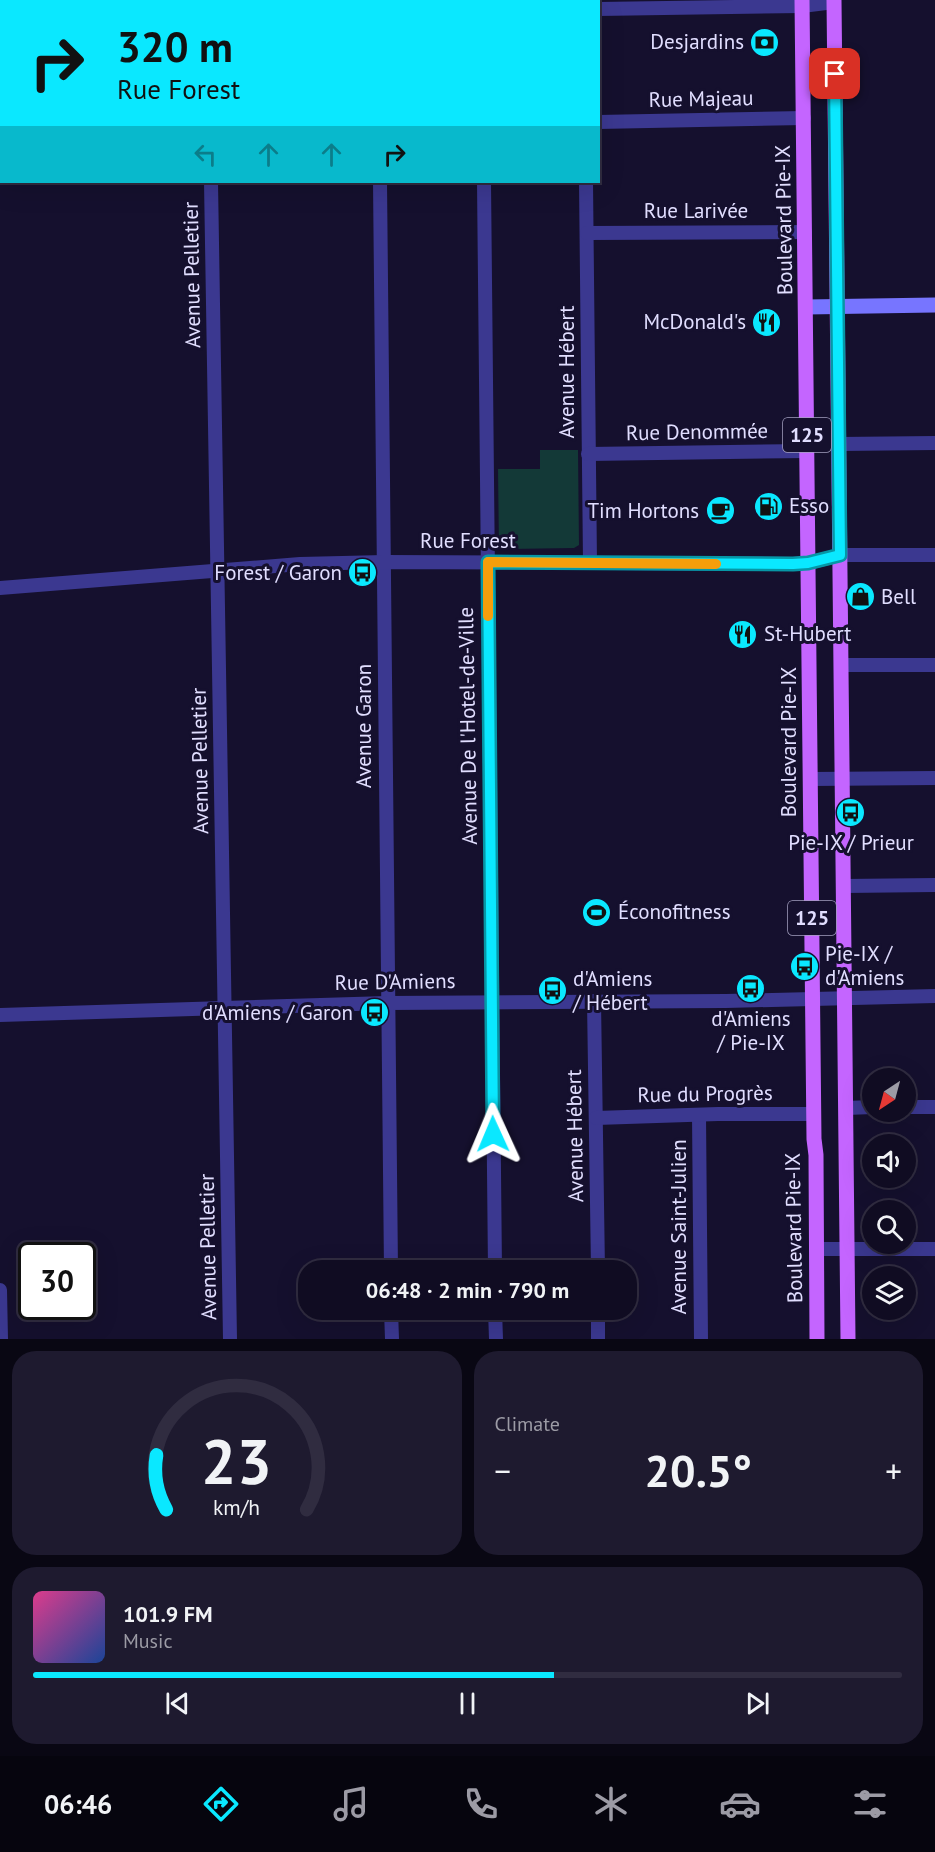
<!DOCTYPE html>
<meta charset="utf-8">
<style>
:root{--surface:#100c22;--page:#1e1a2f;--text:#f1f3f6;--muted:#9c9ba5;--line:#302c40;--accent:#0ae8ff}
body{margin:0;font-family:"PT Sans",sans-serif;background:var(--page);color:var(--text);height:100vh;display:flex;flex-direction:column;font-size:22px;white-space:nowrap}
*{box-sizing:border-box;margin:0}
p{font-size:20px;color:var(--muted)}
.icon{flex:none;width:33px;height:33px;fill:none;stroke:currentColor;stroke-width:2;stroke-linecap:round;stroke-linejoin:round}
.map{position:relative;height:1339px;overflow:hidden}
.sheet{display:flex;flex-direction:column;gap:12px;padding:12px;background:#090713;flex:1}
.sheet>*{flex:none}
.banner{position:absolute;left:0px;top:0px;width:600px;height:183px;box-shadow:0 6px 24px #0002,0 0 0 2px var(--line);background:#0ae8ff;color:#111;overflow:hidden}
.needle{width:39px;rotate:216deg}
.tools{position:absolute;left:862px;top:1068px;display:grid;gap:12px}
.tools a{display:grid;place-items:center;width:54px;height:54px;border-radius:50%;background:var(--surface);box-shadow:0 6px 24px #0002,0 0 0 2px var(--line);font-size:30px}
.speed{position:absolute;left:18px;top:1242px;display:flex;gap:12px;font-size:30px;font-weight:700;text-align:center}
.speed>*{display:grid;place-content:center;width:78px;height:78px;border-radius:50%;background:var(--surface);box-shadow:0 6px 24px #0002,0 0 0 2px var(--line);line-height:1}
.speed .limit{border:3px solid #111;border-radius:9px;background:#fff;color:#111}
.pin{position:absolute;display:grid;place-items:center;width:51px;height:51px;color:#fff;margin:-26px;border-radius:12px;box-shadow:0 3px 9px #0006}
.me{position:absolute;width:66px;margin:-33px;rotate:359deg;stroke-linejoin:round;filter:drop-shadow(0 0 4px #0008)}
.turn{display:flex;align-items:center;gap:21px;height:126px;padding:0 18px;font-size:27px}
.turn .icon{width:78px;height:78px;stroke-width:2.5}
.turn b{display:block;font-size:42px;line-height:51px}
.lanes{display:flex;align-items:center;height:57px;padding:0 18px;background:#0003;justify-content:center;gap:30px;direction:ltr}
.lanes .off{opacity:.35}
.big{font-size:45px;font-weight:800;line-height:1.1}
.sheet .card{flex:1;display:flex;flex-direction:column;justify-content:center;gap:9px;min-width:0;padding:0 21px;border-radius:24px;background:var(--page)}
.sheet .dial{align-items:center;gap:0}
.dial svg{height:156px;overflow:visible;fill:none;stroke:var(--line);stroke-width:7;stroke-linecap:round;text-anchor:middle}
.dial text{fill:var(--text);stroke:none}
.song{display:flex;align-items:center;gap:18px}
.cover{width:72px;height:72px;border-radius:9px;background:linear-gradient(135deg,hsl(330 70% 55%),hsl(220 70% 35%))}
.played{height:6px;border-radius:3px;background:linear-gradient(90deg,var(--accent) 60%,var(--line) 60%)}
.keys{display:flex;justify-content:space-around;direction:ltr}
.heat{display:flex;justify-content:space-between;align-items:center;font-size:33px;direction:ltr}
.sheet .tiles{flex:1;display:grid;gap:12px;grid-template-columns:1fr 1fr}
.card:last-child{grid-column:span 2}
.trip{position:absolute;left:298px;top:1260px;width:339px;height:60px;border-radius:24px;background:var(--surface);box-shadow:0 6px 24px #0002,0 0 0 2px var(--line);font-weight:800;line-height:60px;text-align:center}
.menu{display:flex;height:96px;justify-content:space-around;align-items:center;background:#06050e;color:var(--muted)}
.menu .icon{width:42px;height:42px}
.menu .current{color:var(--accent)}
.menu b{font-size:27px;color:var(--text)}
.map>svg:first-child{display:block}
.green{fill:#133937}
.lines{fill:none;stroke-linecap:round;stroke-linejoin:round}
.street{stroke:#3b3890;stroke-width:14}
.secondary{stroke:#7775ff;stroke-width:15}
.primary{stroke:#c465ff;stroke-width:15}
.route-casing{stroke:#0697a6;stroke-width:15}
.route{stroke:#0ae8ff;stroke-width:10}
.slow{stroke:#f59e0b;stroke-width:10}
.labels{text-anchor:middle;stroke-width:6;stroke-linejoin:round;paint-order:stroke}
.shield{fill:#15102e;stroke:#a4a0c0;stroke-width:1.5}
.shield-label{font-size:20px;font-weight:bold;fill:#e1deff}
.poi-label{font-size:21px;fill:#e1deff;stroke:#15102e;text-anchor:start}
.street-label{font-size:21px;fill:#e1deff;stroke:#15102e}
</style>
<div class="map">
<svg width="935" height="1339" viewBox="0 0 935 1339">
<rect width="100%" height="100%" fill="#15102e"/>
<polygon class="green" points="540,450 578,450 579,545 574,548 499,549 498,469 540,469"/>
<g class="lines">
<g class="street">
<polyline points="209,0 209,2"/>
<polyline points="377,0 377,2"/>
<polyline points="482,0 482,2"/>
<polyline points="584,0 584,2"/>
<polyline points="598,9 802,6 834,2"/>
<polyline points="598,122 804,118"/>
<polyline points="211,182 230,1339"/>
<polyline points="380,182 391,1270"/>
<polyline points="484,182 495,1270"/>
<polyline points="586,182 590,563"/>
<polyline points="587,233 805,232"/>
<polyline points="839,444 935,443"/>
<polyline points="588,454 807,451"/>
<polyline points="0,588 300,564 384,562 793,564 809,563 840,555 935,555"/>
<polyline points="841,665 935,665"/>
<polyline points="811,779 935,778"/>
<polyline points="844,886 935,885"/>
<polyline points="594,1001 598,1270"/>
<polyline points="0,1015 387,1003 726,1001 935,996"/>
<polyline points="906,1107 935,1107"/>
<polyline points="846,1108 873,1107"/>
<polyline points="699,1115 701,1339"/>
<polyline points="596,1118 718,1114 814,1114"/>
<polyline points="816,1249 935,1249"/>
<polyline points="0,1290 1,1339"/>
<polyline points="391,1310 392,1339"/>
<polyline points="495,1310 496,1339"/>
<polyline points="598,1310 598,1339"/>
</g>
<g class="secondary">
<polyline points="106,2 109,0"/>
<polyline points="0,48 2,47"/>
<polyline points="806,307 935,305"/>
</g>
<g class="primary">
<polyline points="802,0 814,1139 816,1155 817,1339"/>
<polyline points="834,0 848,1339"/>
</g>
</g>
<g class="lines">
<defs>
<polyline id="route" points="493,1134 488,562 793,564 808,563 840,555 835,74"/>
</defs>
<use href="#route" class="route-casing"/>
<use href="#route" class="route"/>
<polyline class="slow" points="488,616 488,562 716,564"/>
</g>
<defs>
<symbol id="bank-disc" viewBox="-11 -11 22 22"><circle r="9.5" fill="#0ae8ff" stroke="#15102e"/><path d="M-6-4H6V4H-6ZM0-2.3a2.3 2.3 0 1 0 0 4.6a2.3 2.3 0 1 0 0-4.6Z" fill="#111"/></symbol>
<symbol id="restaurant-disc" viewBox="-11 -11 22 22"><circle r="9.5" fill="#0ae8ff" stroke="#15102e"/><path d="M-5-6h1v4h1v-4h1v4h1v-4h1v5L-1.5 .5V6h-2V.5L-5-1ZM5-6V6H3V1.5H1.5Q1.5-4 5-6Z" fill="#111"/></symbol>
<symbol id="fuel-disc" viewBox="-11 -11 22 22"><circle r="9.5" fill="#0ae8ff" stroke="#15102e"/><path d="M-5.5-6h7V0h2V4h1.3V-2.5L3-4.5l.8-.8L6-3V5H2.5V1h-1V6h-7ZM-4.2-4.7v3.2H.2V-4.7Z" fill="#111"/></symbol>
<symbol id="cafe-disc" viewBox="-11 -11 22 22"><circle r="9.5" fill="#0ae8ff" stroke="#15102e"/><path d="M-5.5-4.5H6V0H3Q3 3.5 0 3.5H-2.5Q-5.5 3.5-5.5 0ZM3-3.2v2h1.7v-2ZM-6 4.5H4V6H-6Z" fill="#111"/></symbol>
<symbol id="bus-disc" viewBox="-11 -11 22 22"><circle r="9.5" fill="#0ae8ff" stroke="#15102e"/><path d="M-5-6H5V4H4V6H2V4H-2V6H-4V4H-5ZM-3.5-4V0h7V-4ZM-3.5 1.2v1.5H-2V1.2ZM2 1.2v1.5H3.5V1.2Z" fill="#111"/></symbol>
<symbol id="shop-disc" viewBox="-11 -11 22 22"><circle r="9.5" fill="#0ae8ff" stroke="#15102e"/><path d="M-5-2.5h2.3a2.7 3.5 0 0 1 5.4 0H5L5.5 6h-11ZM-1.5-2.5h3a1.5 2.3 0 0 0-3 0Z" fill="#111"/></symbol>
<symbol id="stadium-disc" viewBox="-11 -11 22 22"><circle r="9.5" fill="#0ae8ff" stroke="#15102e"/><path d="M0-5a6.5 5 0 1 0 0 10a6.5 5 0 1 0 0-10ZM-3.5-1.8h7v3.6h-7Z" fill="#111"/></symbol>
</defs>
<g fill-rule="evenodd">
<use href="#bank-disc" x="748" y="26" width="33" height="33"/>
<use href="#restaurant-disc" x="750" y="306" width="33" height="33"/>
<use href="#fuel-disc" x="752" y="490" width="33" height="33"/>
<use href="#cafe-disc" x="704" y="494" width="33" height="33"/>
<use href="#bus-disc" x="346" y="556" width="33" height="33"/>
<use href="#shop-disc" x="844" y="580" width="33" height="33"/>
<use href="#restaurant-disc" x="726" y="618" width="33" height="33"/>
<use href="#bus-disc" x="834" y="796" width="33" height="33"/>
<use href="#stadium-disc" x="580" y="896" width="33" height="33"/>
<use href="#bus-disc" x="788" y="950" width="33" height="33"/>
<use href="#bus-disc" x="734" y="972" width="33" height="33"/>
<use href="#bus-disc" x="536" y="974" width="33" height="33"/>
<use href="#bus-disc" x="358" y="996" width="33" height="33"/>
</g>
<g class="labels">
<g class="shield">
<rect x="783" y="418" width="48" height="34" rx="4.5"/>
<rect x="788" y="901" width="48" height="34" rx="4.5"/>
</g>
<g class="shield-label">
<text x="807" y="442">125</text>
<text x="812" y="925">125</text>
</g>
<g class="poi-label">
<text x="744" y="49" text-anchor="end">Desjardins</text>
<text x="746" y="329" text-anchor="end">McDonald's</text>
<text x="789" y="513">Esso</text>
<text x="699" y="518" text-anchor="end">Tim Hortons</text>
<text x="342" y="580" text-anchor="end">Forest / Garon</text>
<text x="881" y="604">Bell</text>
<text x="764" y="641">St-Hubert</text>
<text x="851" y="850" text-anchor="middle">Pie-IX / Prieur</text>
<text x="618" y="919">Éconofitness</text>
<text x="825" y="961">Pie-IX /<tspan x="825" dy="24">d'Amiens</tspan></text>
<text x="573" y="986">d'Amiens<tspan x="573" dy="24">/ Hébert</tspan></text>
<text x="353" y="1020" text-anchor="end">d'Amiens / Garon</text>
<text x="751" y="1026" text-anchor="middle">d'Amiens<tspan x="751" dy="24">/ Pie-IX</tspan></text>
</g>
<g class="street-label">
<text transform="translate(701 99) rotate(-1)" y="7">Rue Majeau</text>
<text x="696" y="218">Rue Larivée</text>
<text transform="translate(784 220) rotate(-91)" y="7">Boulevard Pie-IX</text>
<text transform="translate(192 275) rotate(-91)" y="7">Avenue Pelletier</text>
<text transform="translate(567 372) rotate(-90)" y="7">Avenue Hébert</text>
<text transform="translate(697 432) rotate(-1)" y="7">Rue Denommée</text>
<text x="468" y="548">Rue Forest</text>
<text transform="translate(364 726) rotate(-90)" y="7">Avenue Garon</text>
<text transform="translate(468 726) rotate(-91)" y="7">Avenue De l'Hotel-de-Ville</text>
<text transform="translate(789 742) rotate(-90)" y="7">Boulevard Pie-IX</text>
<text transform="translate(200 761) rotate(-91)" y="7">Avenue Pelletier</text>
<text transform="translate(395 982) rotate(-1)" y="7">Rue D'Amiens</text>
<text transform="translate(705 1094) rotate(-1)" y="7">Rue du Progrès</text>
<text transform="translate(575 1136) rotate(-91)" y="7">Avenue Hébert</text>
<text transform="translate(679 1227) rotate(-90)" y="7">Avenue Saint-Julien</text>
<text transform="translate(794 1228) rotate(-91)" y="7">Boulevard Pie-IX</text>
<text transform="translate(208 1247) rotate(-91)" y="7">Avenue Pelletier</text>
</g>
</g>
</svg>
<div class="tools">
<a><svg class="needle" viewBox="-14 -14 28 28"><path d="M0-13l5 13h-10z" fill="#e53935"/><path d="M0 13l5-13h-10z" fill="#9c9ba5"/></svg></a>
<a><svg class="icon" aria-label="sound" viewBox="0 0 24 24"><path d="M4 9h4l5-4v14l-5-4H4zM17 9q2 3 0 6"/></svg></a>
<a><svg class="icon" aria-label="search" viewBox="0 0 24 24"><circle cx="10" cy="10" r="6"/><path d="M15 15l6 6"/></svg></a>
<a><svg class="icon" aria-label="layers" viewBox="0 0 24 24"><path d="M12 4l9 5-9 5-9-5zM3 14l9 5 9-5"/></svg></a>
</div>
<div class="speed"><div class="limit">30</div></div>
<div class="pin" style="left:835px;top:74px;background:#d93025"><svg class="icon" aria-label="arrive" viewBox="0 0 24 24"><path d="M6 21V4h12l-3 4 3 4H6"/></svg></div>
<svg class="me" style="left:493px;top:1134px" viewBox="-20 -20 40 40"><path d="M0-17L14 15 0 8-14 15z" fill="#0ae8ff" stroke="#fff" stroke-width="4"/></svg>
<div class="trip">06:48 · 2 min · 790 m</div>
<div class="banner">
<div class="turn"><svg class="icon" aria-label="right" viewBox="0 0 24 24"><path d="M7 20v-9h11M14 6l5 5-5 5"/></svg><div><b>320 m</b>Rue Forest</div></div>
<div class="lanes"><svg class="icon off" aria-label="left" viewBox="0 0 24 24"><path d="M17 20v-9H6M10 6l-5 5 5 5"/></svg><svg class="icon off" aria-label="ahead" viewBox="0 0 24 24"><path d="M12 20V5M6 11l6-6 6 6"/></svg><svg class="icon off" aria-label="ahead" viewBox="0 0 24 24"><path d="M12 20V5M6 11l6-6 6 6"/></svg><svg class="icon" aria-label="right" viewBox="0 0 24 24"><path d="M7 20v-9h11M14 6l5 5-5 5"/></svg></div>
</div>
</div>
<section class="sheet">
<div class="tiles">
<div class="card dial"><svg viewBox="0 0 100 80">
<path d="M14 69A42 42 0 1 1 86 69"/>
<path d="M14 69A42 42 0 0 1 9 41" stroke="#0ae8ff"/>
<text x="50" y="56" font-size="32" font-weight="700">23</text>
<text x="50" y="72" font-size="11">km/h</text>
</svg></div>
<div class="card"><p>Climate</p>
<div class="heat"><a>−</a><b class="big">20.5°</b><a>+</a></div>
</div>
<div class="card">
<div class="song"><i class="cover"></i><div><b>101.9 FM</b><p>Music</p></div></div>
<div class="played"></div>
<div class="keys"><svg class="icon" aria-label="previous" viewBox="0 0 24 24"><path d="M18 5L8 12l10 7zM5 5v14"/></svg><svg class="icon" aria-label="pause" viewBox="0 0 24 24"><path d="M8 5v14M16 5v14"/></svg><svg class="icon" aria-label="next" viewBox="0 0 24 24"><path d="M6 5l10 7-10 7zM19 5v14"/></svg></div>
</div>
</div>
</section>
<nav class="menu">
<b>06:46</b>
<svg class="icon current" aria-label="directions" viewBox="0 0 24 24"><path d="M12 3l9 9-9 9-9-9zM9 14v-3h6M13 9l2 2-2 2"/></svg>
<svg class="icon" aria-label="music" viewBox="0 0 24 24"><path d="M9 18V5l10-2v13"/><circle cx="6" cy="18" r="3"/><circle cx="16" cy="16" r="3"/></svg>
<svg class="icon" aria-label="phone" viewBox="0 0 24 24"><path d="M5 4h4l2 5-3 2q2 4 5 5l2-3 5 2v4C11 20 4 13 5 4z"/></svg>
<svg class="icon" aria-label="climate" viewBox="0 0 24 24"><path d="M12 3v18M4 7l16 10M4 17L20 7"/></svg>
<svg class="icon" aria-label="car" viewBox="0 0 24 24"><path d="M5 17H2v-5l4-1 3-4h7l3 4 3 1v5h-3M9 17h6M6 11h13"/><circle cx="7" cy="17" r="2"/><circle cx="17" cy="17" r="2"/></svg>
<svg class="icon" aria-label="filters" viewBox="0 0 24 24"><path d="M4 7h16M4 17h16"/><circle cx="9" cy="7" r="2"/><circle cx="15" cy="17" r="2"/></svg>
</nav>
